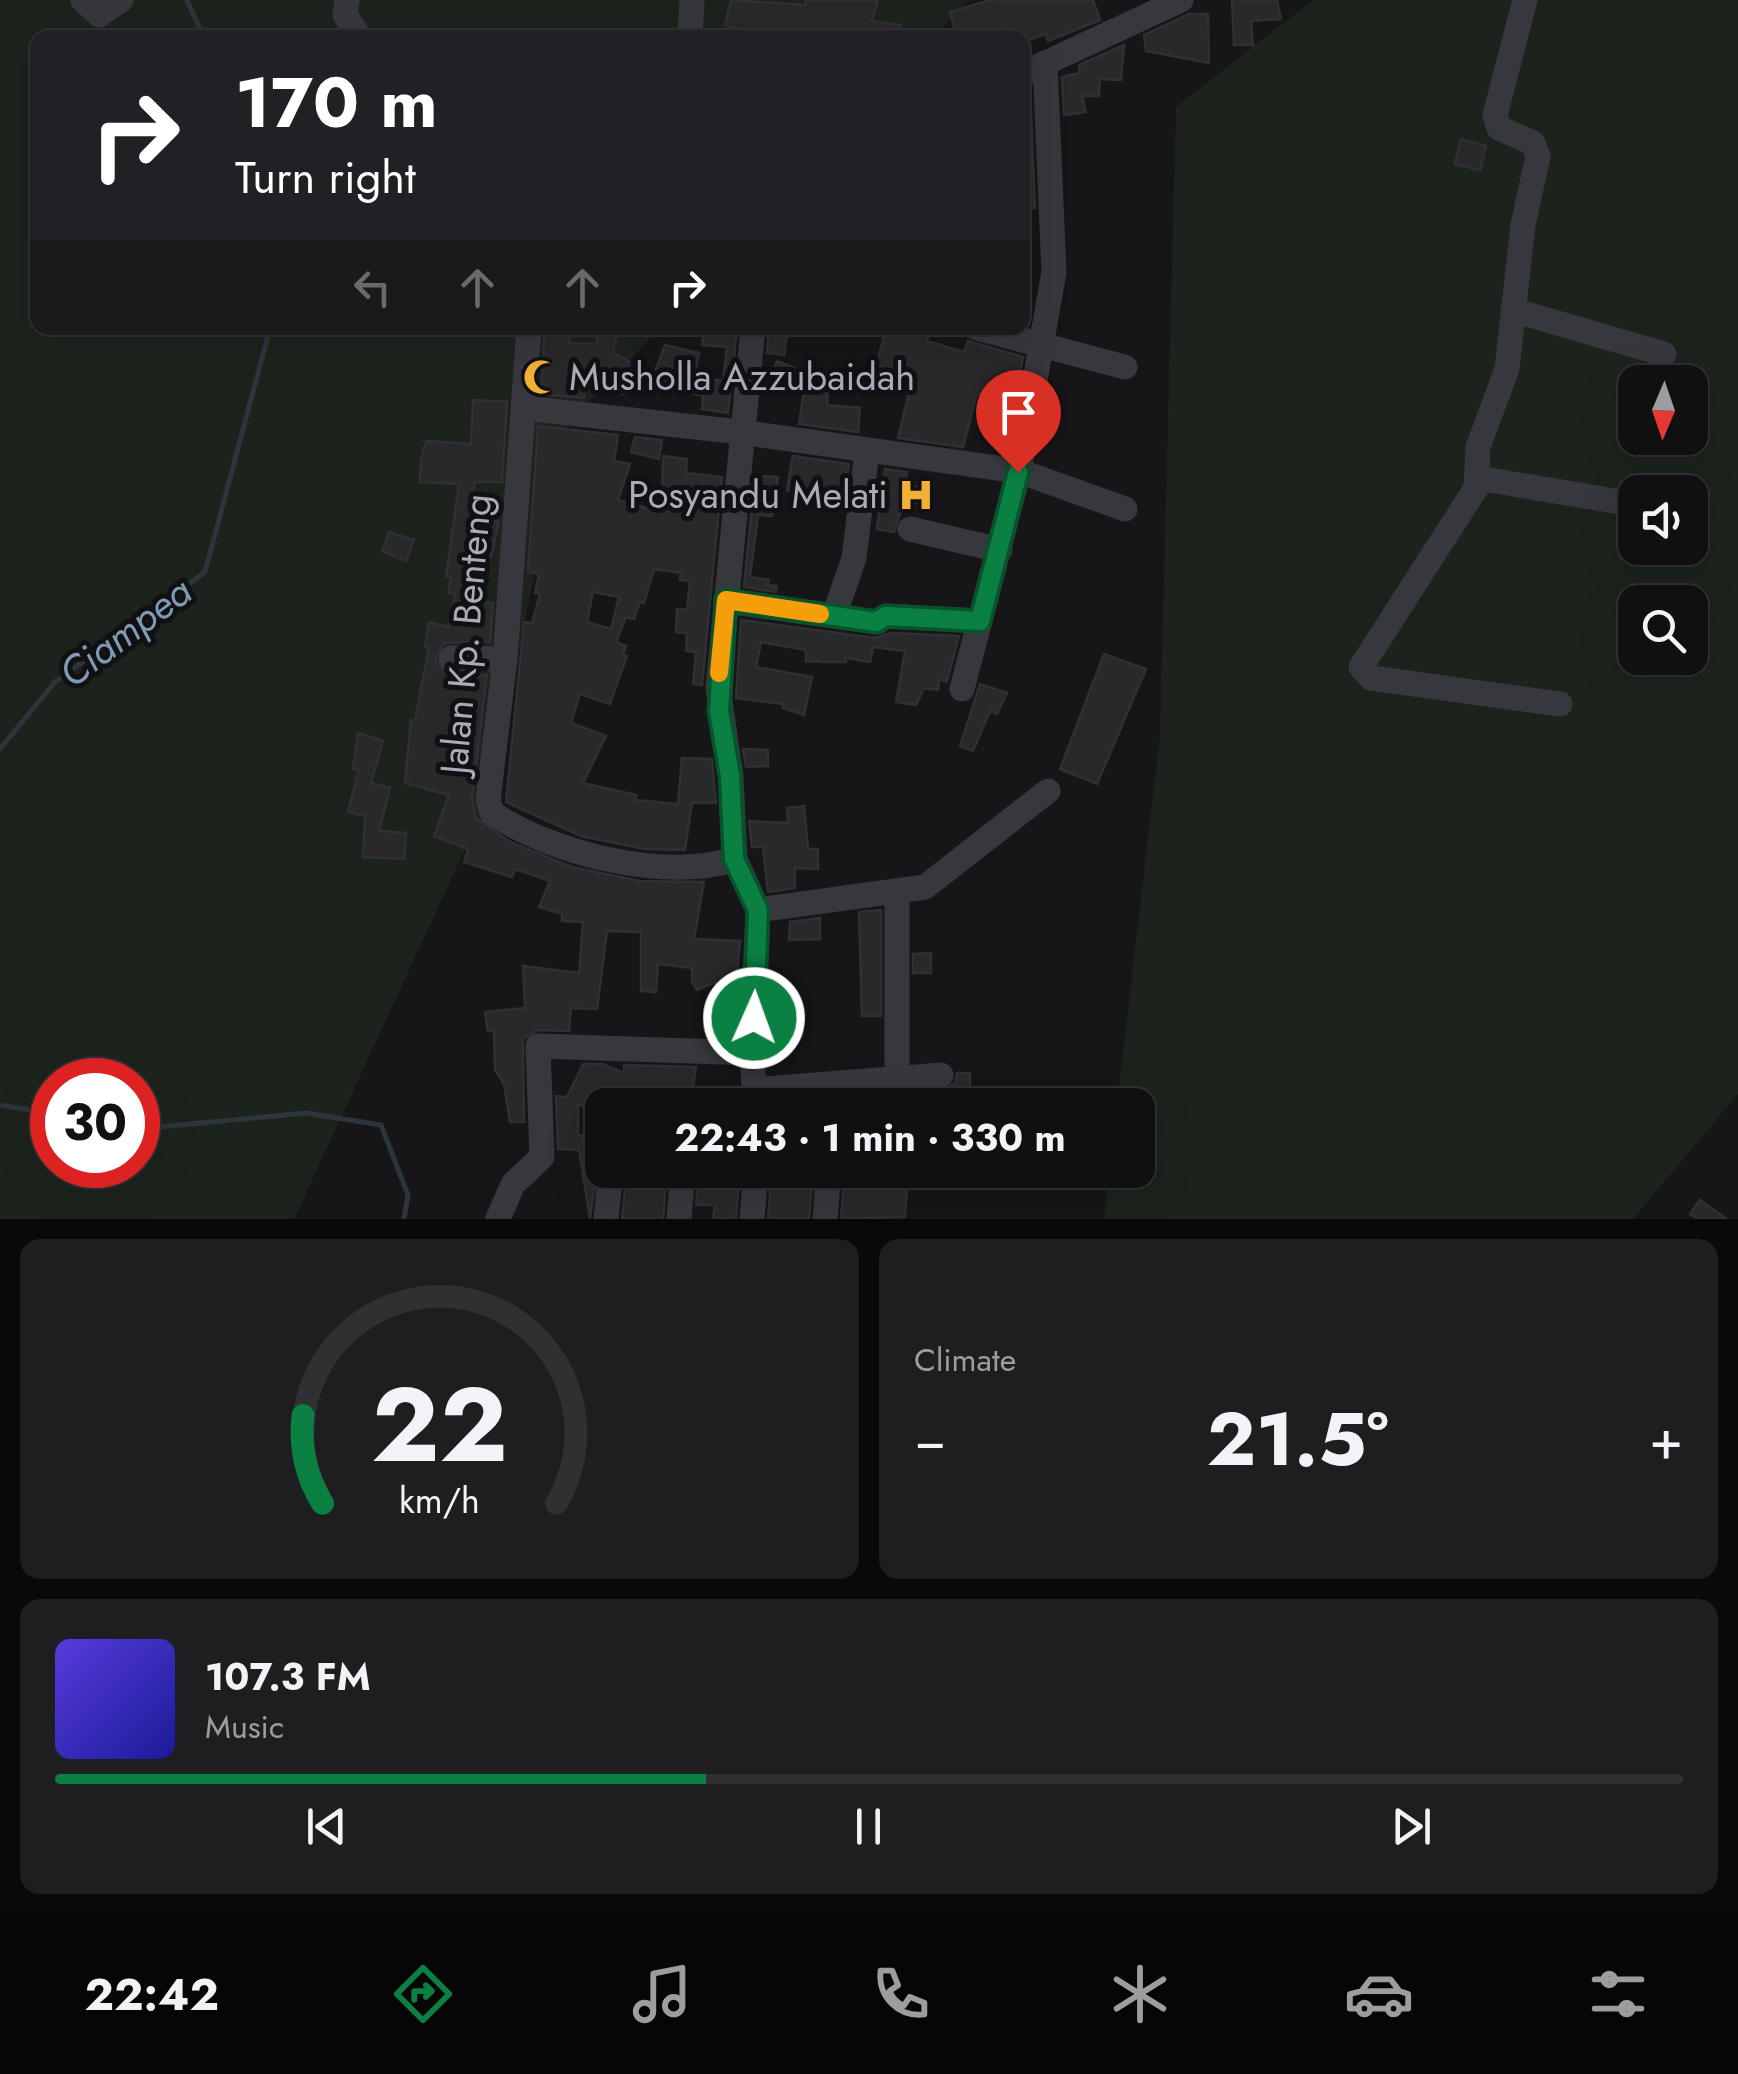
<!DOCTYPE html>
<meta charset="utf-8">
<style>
:root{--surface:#101012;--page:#1e1e20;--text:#f1f3f6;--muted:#9c9d9f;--line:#303032;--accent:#0b8043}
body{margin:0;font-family:Jost,sans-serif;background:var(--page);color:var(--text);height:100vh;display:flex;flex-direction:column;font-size:38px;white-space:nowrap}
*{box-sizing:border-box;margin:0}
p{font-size:32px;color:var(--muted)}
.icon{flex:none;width:55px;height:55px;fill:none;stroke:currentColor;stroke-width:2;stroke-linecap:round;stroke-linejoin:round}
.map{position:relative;height:1219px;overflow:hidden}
.side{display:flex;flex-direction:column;gap:20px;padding:20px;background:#09090a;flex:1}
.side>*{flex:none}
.hud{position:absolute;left:30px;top:30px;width:1000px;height:305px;border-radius:20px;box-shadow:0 10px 40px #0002,0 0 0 2px var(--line);background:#202124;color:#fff;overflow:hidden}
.needle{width:65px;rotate:182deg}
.tools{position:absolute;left:1618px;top:365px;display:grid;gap:20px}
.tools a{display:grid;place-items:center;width:90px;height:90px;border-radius:20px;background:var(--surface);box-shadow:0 10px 40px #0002,0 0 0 2px var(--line);font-size:50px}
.speed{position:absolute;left:30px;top:1058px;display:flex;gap:20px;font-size:50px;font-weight:700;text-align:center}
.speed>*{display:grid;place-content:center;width:130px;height:130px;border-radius:50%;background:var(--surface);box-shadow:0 10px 40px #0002,0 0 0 2px var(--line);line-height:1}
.speed .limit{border:15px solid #d22;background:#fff;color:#111}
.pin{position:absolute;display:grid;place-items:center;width:85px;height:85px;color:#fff;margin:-102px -42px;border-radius:50% 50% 50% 0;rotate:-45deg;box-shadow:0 0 10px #0007}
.pin .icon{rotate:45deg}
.me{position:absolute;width:110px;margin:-55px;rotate:2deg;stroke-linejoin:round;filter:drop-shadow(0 0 8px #0008)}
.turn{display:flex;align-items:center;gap:35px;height:210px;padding:0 40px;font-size:45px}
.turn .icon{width:130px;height:130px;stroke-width:2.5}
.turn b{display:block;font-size:70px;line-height:85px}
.lanes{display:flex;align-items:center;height:95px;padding:0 40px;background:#0003;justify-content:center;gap:50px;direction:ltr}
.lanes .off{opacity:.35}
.big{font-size:75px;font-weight:700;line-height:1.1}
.side .card{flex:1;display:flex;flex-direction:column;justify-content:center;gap:15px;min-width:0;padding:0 35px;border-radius:20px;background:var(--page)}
.side .dial{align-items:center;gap:0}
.dial svg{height:260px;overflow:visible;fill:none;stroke:var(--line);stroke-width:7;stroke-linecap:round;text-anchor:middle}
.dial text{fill:var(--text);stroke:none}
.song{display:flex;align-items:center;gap:30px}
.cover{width:120px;height:120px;border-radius:15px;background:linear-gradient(135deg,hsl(250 70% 55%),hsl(240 70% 35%))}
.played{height:10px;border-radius:5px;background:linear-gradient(90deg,var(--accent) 40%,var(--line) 40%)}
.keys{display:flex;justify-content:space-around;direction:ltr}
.heat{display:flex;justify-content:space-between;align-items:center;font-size:55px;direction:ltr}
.side .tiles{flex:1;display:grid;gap:20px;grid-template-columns:1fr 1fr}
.card:last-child{grid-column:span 2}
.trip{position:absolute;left:585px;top:1088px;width:570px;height:100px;border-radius:20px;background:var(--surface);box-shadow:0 10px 40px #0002,0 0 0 2px var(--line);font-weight:700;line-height:100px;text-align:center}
.dock{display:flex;height:160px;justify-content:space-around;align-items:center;background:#060607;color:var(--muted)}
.dock .icon{width:70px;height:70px}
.dock .selected{color:var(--accent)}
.dock b{font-size:45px;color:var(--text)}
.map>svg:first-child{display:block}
.green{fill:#1c231d;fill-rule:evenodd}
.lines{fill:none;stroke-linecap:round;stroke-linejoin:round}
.stream{stroke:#2c353c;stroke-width:5}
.building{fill:#29292c;stroke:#303034;stroke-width:2.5;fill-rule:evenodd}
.minor{stroke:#37383d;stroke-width:25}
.route-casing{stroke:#07532c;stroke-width:25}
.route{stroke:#0b8043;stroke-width:18}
.slow{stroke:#f59e0b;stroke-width:18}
.labels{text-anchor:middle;stroke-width:10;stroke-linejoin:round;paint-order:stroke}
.poi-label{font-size:38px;fill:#a8adb8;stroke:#111113;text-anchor:start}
.street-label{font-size:38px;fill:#a8adb8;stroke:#111113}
.water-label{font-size:40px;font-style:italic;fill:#7f9bb3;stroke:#111113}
</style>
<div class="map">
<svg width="1738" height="1219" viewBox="0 0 1738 1219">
<rect width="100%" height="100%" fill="#161618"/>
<g class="green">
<path d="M0,0H968L933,38H38V328H660L562,432L491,793L294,1219H0ZM52,1080H138V1165H52Z"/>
<path d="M1313,0H1738V1094L1633,1219H1104L1110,1170H1138V1105H1117L1160,735L1176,107ZM1635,382H1690V438H1635ZM1635,492H1690V548H1635ZM1635,602H1690V658H1635Z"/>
</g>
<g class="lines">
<g class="stream">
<polyline points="187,0 204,38"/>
<polyline points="0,749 55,682 205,572 270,328"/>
<polyline points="0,1105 52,1114"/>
<polyline points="138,1129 306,1113 381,1125 408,1195 404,1219"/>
</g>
</g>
<g class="building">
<polygon points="731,0 805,5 806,0 878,0 872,21 901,25 899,38 765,38 725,25"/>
<polygon points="990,0 1093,0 1100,20 1048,41 1046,34 1022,42 1022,38 957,38 950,12"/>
<polygon points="1232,0 1277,0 1281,19 1251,21 1253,45 1234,45"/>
<polygon points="1189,14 1208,14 1209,63 1146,51 1144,35"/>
<polygon points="1124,45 1121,80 1100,79 1099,96 1082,96 1086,112 1064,115 1062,77 1080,73 1079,65"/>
<polygon points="1030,88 1035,208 1022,208 1022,91"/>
<polygon points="1461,139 1486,146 1480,170 1455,164"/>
<polygon points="545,328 572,328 568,343 596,344 600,328 618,328 613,353 629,361 624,394 585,385 584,398 541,394"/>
<polygon points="704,328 737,328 728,413 702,409 703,396 651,382 665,345 699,353 694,377 723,381 727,347 702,345"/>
<polygon points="769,328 788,328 784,355 767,353"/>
<polygon points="886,328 921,328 930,330 927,341 964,352 968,341 1023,357 1014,404 977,394 963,447 898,438 912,380 875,371"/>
<polygon points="777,361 802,371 796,387 771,377"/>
<polygon points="804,390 828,393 827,405 860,408 858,432 799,424"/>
<polygon points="473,400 507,402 502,482 475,482 470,507 481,509 480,517 499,522 480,601 493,603 490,642 444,643 435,659 444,672 487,675 472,798 476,818 510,842 572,867 640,881 704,882 694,939 740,941 733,1013 720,1013 716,982 697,990 692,981 692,968 658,964 656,992 641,991 641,932 607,931 597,1009 571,1008 569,1031 538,1030 523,1039 524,1122 510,1122 504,1084 495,1070 494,1031 488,1031 485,1012 525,1008 523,966 579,973 583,922 562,921 562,914 539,907 550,881 515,869 512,877 464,862 468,849 434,836 449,795 405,783 411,720 415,720 429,648 425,647 429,622 448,627 455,594 448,593 451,578 446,577 459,484 420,482 421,459 426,441 471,444"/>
<path d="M538,426L618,435L614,461L630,464L618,500L650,509L651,501L662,502L663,456L687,459L686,473L722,477L702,685L693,684L696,652L686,651L687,633L676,632L677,609L687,610L690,581L680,580L681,573L654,569L644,603L640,602L634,619L626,617L616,642L626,646L623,655L627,656L610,704L580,694L571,723L606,736L583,783L636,795L635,800L678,804L682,758L712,759L716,803H692L685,850L645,849L581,836L506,802L524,622L532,623L540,594L535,593L539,574L528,572ZM593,592L619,597L611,629L587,622Z"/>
<polygon points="635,437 662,440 659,459 631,452"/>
<polygon points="793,456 849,464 844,504 787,490"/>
<polygon points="885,469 907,472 906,483 923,490 921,504 904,501 894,532 877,529"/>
<polygon points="755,476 778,477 772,516 758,515 750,577 769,580 767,585 777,586 776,592 744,587"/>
<polygon points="389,532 414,540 406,561 382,551"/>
<polygon points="741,620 875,638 891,633 959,636 947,681 939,680 938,690 924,688 916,705 896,702 905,651 873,647 870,662 846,658 846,662 824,662 806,661 806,650 761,642 756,667 812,677 804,715 783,708 784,704 736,698"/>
<polygon points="1104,654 1146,669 1097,784 1060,769"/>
<polygon points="980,684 1007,693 997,714 990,711 973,751 960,746"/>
<polygon points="358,733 383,741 371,783 390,788 379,831 406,833 404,859 363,857 365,816 348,812 359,770 353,769"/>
<polygon points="743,749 768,750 768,766 746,767"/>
<polygon points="804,806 808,849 818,849 818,869 795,868 795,888 768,892 763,847 752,847 749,821 788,823 787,808"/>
<polygon points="881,910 881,1016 862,1016 859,912"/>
<polygon points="820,918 820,939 789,940 790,922"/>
<polygon points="931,953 931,973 913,973 913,954"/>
<polygon points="583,1064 602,1064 624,1073 624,1065 696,1067 692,1092 703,1092 703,1105 602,1105 602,1113 578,1104 578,1135 602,1137 590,1219 579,1150 558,1149 556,1096 567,1097"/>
<polygon points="957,1073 970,1073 970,1105 790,1105 942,1091 955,1083"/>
<polygon points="667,1170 663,1219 622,1219 627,1171"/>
<polygon points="699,1170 740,1170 736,1219 713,1219 715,1205 696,1205"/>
<polygon points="772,1170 813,1170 809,1219 768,1219"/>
<polygon points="845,1170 908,1177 905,1217 841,1219"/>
<polygon points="1700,1200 1727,1219 1698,1219 1690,1214"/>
</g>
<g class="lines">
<g class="minor">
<polyline points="83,0 99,15 121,0"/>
<polyline points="347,0 345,15 360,38"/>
<polyline points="1525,0 1495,115 1499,128 1533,143 1538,156 1523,225 1507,369 1478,447 1476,488 1361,667 1371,678 1560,704"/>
<polyline points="690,38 692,0"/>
<polyline points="1022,74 1181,0"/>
<polyline points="1513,310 1664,354"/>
<path d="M529,328L505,659L488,800L492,813C551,853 665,882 735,859"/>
<polyline points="753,328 718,688 731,776 735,859 758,910 752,1053 755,1105"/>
<polyline points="977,328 1125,367"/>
<polyline points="524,408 740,432 1019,471 1125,509"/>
<polyline points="1478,478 1627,503"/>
<polyline points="910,529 1000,550"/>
<polyline points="726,601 877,622 886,616 980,621"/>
<polyline points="834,616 854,558 867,451"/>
<polyline points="451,658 505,659"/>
<polyline points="962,689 1019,471 1054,272 1045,63"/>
<polyline points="897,892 897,1078"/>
<polyline points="758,910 925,887 1048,791"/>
<polyline points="754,1090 941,1075"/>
<polyline points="498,1219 513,1184 542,1157 538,1046 752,1053"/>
<polyline points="606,1219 611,1170"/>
<polyline points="679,1219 683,1170"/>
<polyline points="752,1219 756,1170"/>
<polyline points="825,1219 829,1170"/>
</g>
</g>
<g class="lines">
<defs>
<polyline id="route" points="754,1018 758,910 734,859 730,776 719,711 726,600 876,622 886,616 980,621 1018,472"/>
</defs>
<use href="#route" class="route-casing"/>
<use href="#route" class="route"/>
<polyline class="slow" points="719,673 726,600 820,614"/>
</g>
<defs>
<symbol id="mosque-bare" viewBox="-9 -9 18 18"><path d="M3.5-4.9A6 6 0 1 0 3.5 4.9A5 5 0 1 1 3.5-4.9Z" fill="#f2b134" stroke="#111113" stroke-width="2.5" paint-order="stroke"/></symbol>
<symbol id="hospital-bare" viewBox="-9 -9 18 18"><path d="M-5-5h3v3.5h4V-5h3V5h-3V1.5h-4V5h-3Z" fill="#f2b134" stroke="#111113" stroke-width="2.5" paint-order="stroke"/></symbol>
</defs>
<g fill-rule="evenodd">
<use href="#mosque-bare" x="516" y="352" width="50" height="50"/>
<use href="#hospital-bare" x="891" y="470" width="50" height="50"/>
</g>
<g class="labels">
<g class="poi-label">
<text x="569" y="390">Musholla Azzubaidah</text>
<text x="888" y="508" text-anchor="end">Posyandu Melati</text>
</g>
<g class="street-label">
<text transform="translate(466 634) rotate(-85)" y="13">Jalan Kp. Benteng</text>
</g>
<g class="water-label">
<text transform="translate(125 632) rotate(-37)" y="14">Ciampea</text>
</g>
</g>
</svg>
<div class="tools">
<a><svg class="needle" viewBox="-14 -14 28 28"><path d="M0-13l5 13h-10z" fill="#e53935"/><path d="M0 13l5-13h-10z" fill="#9c9d9f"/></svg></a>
<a><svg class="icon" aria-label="sound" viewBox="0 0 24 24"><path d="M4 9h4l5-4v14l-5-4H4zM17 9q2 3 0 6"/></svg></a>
<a><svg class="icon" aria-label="search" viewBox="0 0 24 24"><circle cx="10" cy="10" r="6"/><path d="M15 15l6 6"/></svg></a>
</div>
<div class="speed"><div class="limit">30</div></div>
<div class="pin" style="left:1018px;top:472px;background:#d93025"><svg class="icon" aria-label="arrive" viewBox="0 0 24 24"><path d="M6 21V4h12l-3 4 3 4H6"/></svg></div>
<svg class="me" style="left:754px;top:1018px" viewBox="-20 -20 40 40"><circle r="17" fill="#0b8043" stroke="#fff" stroke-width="3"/><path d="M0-11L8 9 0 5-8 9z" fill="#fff"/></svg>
<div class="trip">22:43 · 1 min · 330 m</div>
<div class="hud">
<div class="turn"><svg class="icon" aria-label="right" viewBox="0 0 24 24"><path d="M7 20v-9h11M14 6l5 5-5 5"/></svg><div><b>170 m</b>Turn right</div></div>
<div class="lanes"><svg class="icon off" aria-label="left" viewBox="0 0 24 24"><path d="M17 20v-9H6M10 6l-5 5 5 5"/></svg><svg class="icon off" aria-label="ahead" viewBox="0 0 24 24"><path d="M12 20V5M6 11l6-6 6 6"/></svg><svg class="icon off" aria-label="ahead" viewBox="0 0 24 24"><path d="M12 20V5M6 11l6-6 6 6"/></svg><svg class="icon" aria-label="right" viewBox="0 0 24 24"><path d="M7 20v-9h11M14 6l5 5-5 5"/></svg></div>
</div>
</div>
<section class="side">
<div class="tiles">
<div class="card dial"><svg viewBox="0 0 100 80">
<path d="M14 69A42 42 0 1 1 86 69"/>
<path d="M14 69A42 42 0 0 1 8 42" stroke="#0b8043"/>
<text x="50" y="56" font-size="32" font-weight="700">22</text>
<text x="50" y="72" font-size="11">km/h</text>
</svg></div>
<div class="card"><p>Climate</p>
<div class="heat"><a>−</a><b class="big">21.5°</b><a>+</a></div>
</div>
<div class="card">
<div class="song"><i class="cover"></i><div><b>107.3 FM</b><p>Music</p></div></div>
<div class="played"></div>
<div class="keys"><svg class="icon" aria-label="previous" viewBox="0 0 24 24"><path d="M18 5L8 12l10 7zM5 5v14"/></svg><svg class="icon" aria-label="pause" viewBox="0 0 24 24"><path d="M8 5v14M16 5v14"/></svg><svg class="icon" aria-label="next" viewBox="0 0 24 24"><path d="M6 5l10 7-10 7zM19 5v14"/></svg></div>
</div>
</div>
</section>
<nav class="dock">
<b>22:42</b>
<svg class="icon selected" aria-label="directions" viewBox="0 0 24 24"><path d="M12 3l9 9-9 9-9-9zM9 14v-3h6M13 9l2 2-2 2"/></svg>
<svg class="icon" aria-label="music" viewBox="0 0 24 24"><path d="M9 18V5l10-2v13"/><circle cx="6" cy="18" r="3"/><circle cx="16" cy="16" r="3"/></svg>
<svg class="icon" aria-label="phone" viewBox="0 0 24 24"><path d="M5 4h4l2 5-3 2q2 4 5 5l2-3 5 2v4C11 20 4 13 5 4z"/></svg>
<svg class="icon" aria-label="climate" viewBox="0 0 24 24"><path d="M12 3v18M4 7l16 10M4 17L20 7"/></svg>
<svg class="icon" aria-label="car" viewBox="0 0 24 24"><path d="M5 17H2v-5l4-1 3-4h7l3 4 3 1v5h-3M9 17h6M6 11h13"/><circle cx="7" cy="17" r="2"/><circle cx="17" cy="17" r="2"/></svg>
<svg class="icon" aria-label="filters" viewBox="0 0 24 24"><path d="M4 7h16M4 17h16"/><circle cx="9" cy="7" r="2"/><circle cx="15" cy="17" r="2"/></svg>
</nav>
